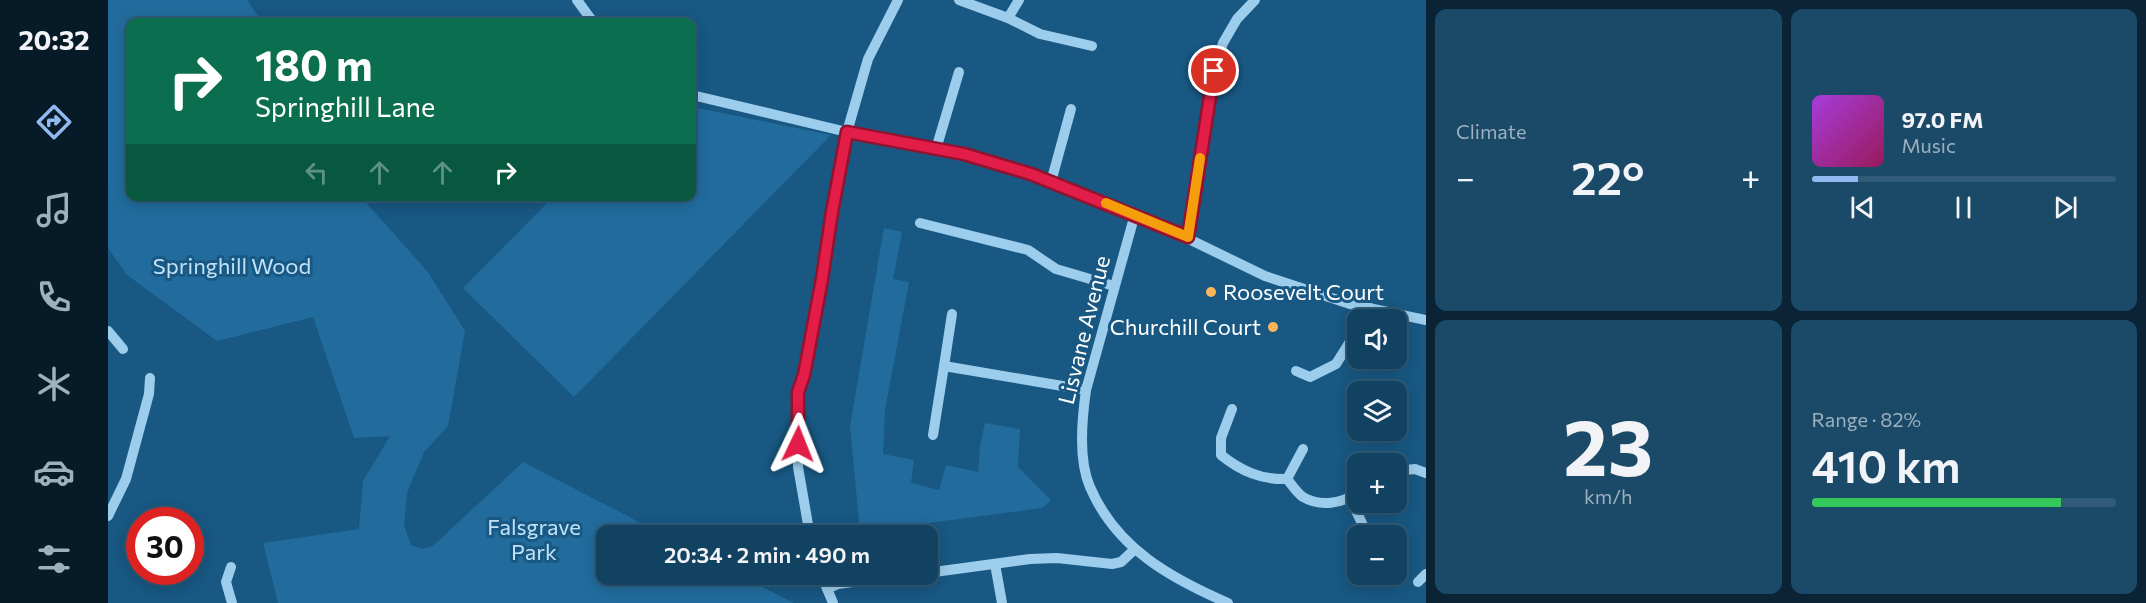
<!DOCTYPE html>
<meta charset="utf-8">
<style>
:root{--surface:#124262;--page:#1b4968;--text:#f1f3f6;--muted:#9cb0be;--line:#315b77;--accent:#90b9f0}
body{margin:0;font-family:Commissioner,sans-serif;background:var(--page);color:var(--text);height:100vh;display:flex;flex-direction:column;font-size:22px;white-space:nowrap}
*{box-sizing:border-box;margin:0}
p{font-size:20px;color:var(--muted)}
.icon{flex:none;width:33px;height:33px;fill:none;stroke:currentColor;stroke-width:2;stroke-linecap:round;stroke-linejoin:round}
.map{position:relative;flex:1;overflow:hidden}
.panel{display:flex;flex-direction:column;gap:9px;padding:9px;background:#0a2436;width:720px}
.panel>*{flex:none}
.banner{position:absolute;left:18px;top:18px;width:570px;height:183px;border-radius:12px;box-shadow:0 3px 15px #0003,0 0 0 2px var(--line);background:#0b6e4f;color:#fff;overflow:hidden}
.tools{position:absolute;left:1239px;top:309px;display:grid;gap:12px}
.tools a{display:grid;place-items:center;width:60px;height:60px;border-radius:12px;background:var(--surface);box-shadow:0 3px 15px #0003,0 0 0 2px var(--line);font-size:30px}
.speed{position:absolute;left:18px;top:507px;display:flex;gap:12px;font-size:30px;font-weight:700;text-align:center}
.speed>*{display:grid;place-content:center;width:78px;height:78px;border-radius:50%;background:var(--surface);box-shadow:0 3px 15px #0003,0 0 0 2px var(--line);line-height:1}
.speed .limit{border:9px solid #d22;background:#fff;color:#111}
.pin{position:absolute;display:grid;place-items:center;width:51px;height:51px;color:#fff;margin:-26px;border:3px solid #fff;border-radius:50%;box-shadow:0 2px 6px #0007}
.me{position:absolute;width:66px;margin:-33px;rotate:2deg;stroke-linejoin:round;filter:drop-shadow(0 0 4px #0008)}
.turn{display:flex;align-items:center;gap:21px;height:126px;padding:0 30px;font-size:27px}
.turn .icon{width:78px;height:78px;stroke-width:2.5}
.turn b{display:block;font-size:42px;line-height:51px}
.lanes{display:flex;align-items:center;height:57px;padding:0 30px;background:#0003;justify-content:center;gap:30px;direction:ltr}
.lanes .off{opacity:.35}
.big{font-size:45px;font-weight:600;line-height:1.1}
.panel .tile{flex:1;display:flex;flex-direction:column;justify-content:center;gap:9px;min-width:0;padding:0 21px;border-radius:12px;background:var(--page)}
.panel .dial{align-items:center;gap:0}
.dial b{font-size:78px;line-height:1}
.song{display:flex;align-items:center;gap:18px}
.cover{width:72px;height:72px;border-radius:9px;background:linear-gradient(135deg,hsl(280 70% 55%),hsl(330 70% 35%))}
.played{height:6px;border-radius:3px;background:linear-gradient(90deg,var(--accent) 15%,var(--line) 15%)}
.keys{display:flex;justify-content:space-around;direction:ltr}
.heat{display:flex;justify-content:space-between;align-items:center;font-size:33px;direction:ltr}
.charge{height:9px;border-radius:4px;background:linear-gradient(90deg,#34c759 82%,var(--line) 0)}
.panel .tiles{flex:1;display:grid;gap:9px;grid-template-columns:repeat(2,1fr)}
.trip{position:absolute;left:488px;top:525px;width:342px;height:60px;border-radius:12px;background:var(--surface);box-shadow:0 3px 15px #0003,0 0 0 2px var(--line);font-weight:600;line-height:60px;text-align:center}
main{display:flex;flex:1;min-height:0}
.dock{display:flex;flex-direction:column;width:108px;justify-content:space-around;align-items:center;background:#071a27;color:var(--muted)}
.dock .icon{width:42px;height:42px}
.dock .selected{color:var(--accent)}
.dock b{font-size:27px;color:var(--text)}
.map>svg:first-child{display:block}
.green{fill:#216c9d}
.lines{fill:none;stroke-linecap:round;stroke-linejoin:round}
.minor{stroke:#9ccdec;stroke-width:10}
.route-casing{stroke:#92132f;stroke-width:15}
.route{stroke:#e11d48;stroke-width:10}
.slow{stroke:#f59e0b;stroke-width:10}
.poi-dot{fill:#ffb457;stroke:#185883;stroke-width:2}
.labels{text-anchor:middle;stroke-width:6;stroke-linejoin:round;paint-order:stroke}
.park-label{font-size:22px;fill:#c1e3f9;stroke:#185883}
.poi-label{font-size:22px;fill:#fff;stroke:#185883;text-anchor:start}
.street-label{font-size:22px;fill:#fff;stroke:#185883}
</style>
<main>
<nav class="dock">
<b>20:32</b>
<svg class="icon selected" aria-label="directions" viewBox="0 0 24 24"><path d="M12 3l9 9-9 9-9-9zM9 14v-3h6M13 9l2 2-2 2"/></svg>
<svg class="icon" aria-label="music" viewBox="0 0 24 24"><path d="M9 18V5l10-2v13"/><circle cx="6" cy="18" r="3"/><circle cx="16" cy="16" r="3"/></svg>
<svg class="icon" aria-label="phone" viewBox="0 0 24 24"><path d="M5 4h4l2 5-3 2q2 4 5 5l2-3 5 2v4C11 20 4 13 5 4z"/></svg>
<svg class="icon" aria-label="climate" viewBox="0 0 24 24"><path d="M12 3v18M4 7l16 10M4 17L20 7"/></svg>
<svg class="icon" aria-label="car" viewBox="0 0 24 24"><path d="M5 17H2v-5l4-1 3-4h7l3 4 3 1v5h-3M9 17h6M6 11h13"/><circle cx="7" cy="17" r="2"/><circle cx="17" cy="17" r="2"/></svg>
<svg class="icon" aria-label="filters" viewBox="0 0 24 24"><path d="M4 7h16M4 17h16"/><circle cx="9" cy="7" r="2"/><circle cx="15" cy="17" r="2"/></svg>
</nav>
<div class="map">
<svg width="1318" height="603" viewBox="0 0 1318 603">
<rect width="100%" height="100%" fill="#185883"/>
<g class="green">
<polygon points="0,0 139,0 154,22 22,22 22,196 253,197 320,272 357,331 340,426 316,452 299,493 296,526 303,545 314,549 325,546 415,462 556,535 498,536 498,574 631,575 686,603 170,603 155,543 251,529 255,481 282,436 246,438 205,317 109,341 19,275 0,248"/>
<polygon points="584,107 723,135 466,397 355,288 445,197 584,196"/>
<polygon points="776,228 794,232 785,279 801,282 777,410 775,454 806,460 803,483 831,490 838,465 870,472 872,446 877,423 912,429 910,467 943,500 934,508 752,532 742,426"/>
</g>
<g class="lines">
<g class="minor">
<polyline points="469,0 485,22"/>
<polyline points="851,0 900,18 932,34 984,46"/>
<polyline points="900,18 911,0"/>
<polyline points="584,95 739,132 760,59 790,0"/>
<polyline points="828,149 851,72"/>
<polyline points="943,182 963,109"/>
<path d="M1027,214L978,390C974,419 970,459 982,487C1008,548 1062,578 1120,603"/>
<polyline points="812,223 920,250 948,269 1006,286"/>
<polyline points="1080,237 1106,71 1115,43 1129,19 1147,0"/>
<polyline points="1255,320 1262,308"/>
<polyline points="0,331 15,349"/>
<polyline points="836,366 844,314"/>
<polyline points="1188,371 1202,377 1228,364 1250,329"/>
<path d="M1124,409L1113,438V455C1133,471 1153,480 1179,479C1184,485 1189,493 1195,497C1212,507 1234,504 1250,492"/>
<polyline points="825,435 836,366 978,390"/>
<polyline points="1288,471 1307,469 1318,473"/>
<polyline points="1179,479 1195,449"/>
<polyline points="1242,498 1260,536"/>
<polyline points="0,516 18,479 41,394 42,378"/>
<polyline points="702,536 690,467 690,392 696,375 714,279 724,212 739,132 856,154 923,174 1056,227 1157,276 1242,304 1318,320"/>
<polyline points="887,564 894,603"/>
<polyline points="123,567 118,582 124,603"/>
<polyline points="819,573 922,559 949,558 1004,564 1013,562 1027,549"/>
<polyline points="713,574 725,603"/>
<polyline points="1310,582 1318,574"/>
<polyline points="719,589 730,584 805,574"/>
</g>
</g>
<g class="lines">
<defs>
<polyline id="route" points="690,444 690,392 696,375 714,279 724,212 739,132 856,154 923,174 1080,237 1106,71"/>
</defs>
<use href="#route" class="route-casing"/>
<use href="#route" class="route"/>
<polyline class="slow" points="998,203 1080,237 1092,158"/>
</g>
<g class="poi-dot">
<circle cx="1103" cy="292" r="6"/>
<circle cx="1165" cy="327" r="6"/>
</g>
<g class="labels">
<g class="park-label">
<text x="124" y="274">Springhill Wood</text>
<text x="426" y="535">Falsgrave<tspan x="426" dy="25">Park</tspan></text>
</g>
<g class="poi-label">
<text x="1115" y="300">Roosevelt Court</text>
<text x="1153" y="335" text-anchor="end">Churchill Court</text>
</g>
<g class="street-label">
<text transform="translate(976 330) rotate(-76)" y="8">Lisvane Avenue</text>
</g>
</g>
</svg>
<div class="tools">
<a><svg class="icon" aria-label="sound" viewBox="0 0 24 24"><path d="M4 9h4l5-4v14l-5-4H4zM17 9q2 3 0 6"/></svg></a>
<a><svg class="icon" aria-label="layers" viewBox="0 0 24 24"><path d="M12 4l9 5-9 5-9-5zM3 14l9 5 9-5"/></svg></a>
<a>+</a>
<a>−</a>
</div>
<div class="speed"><div class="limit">30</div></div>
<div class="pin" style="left:1106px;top:71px;background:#d93025"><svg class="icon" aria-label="arrive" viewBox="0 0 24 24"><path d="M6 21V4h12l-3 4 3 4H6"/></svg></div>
<svg class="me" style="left:690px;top:444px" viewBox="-20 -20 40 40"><path d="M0-17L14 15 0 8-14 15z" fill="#e11d48" stroke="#fff" stroke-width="4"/></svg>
<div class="trip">20:34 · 2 min · 490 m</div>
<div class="banner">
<div class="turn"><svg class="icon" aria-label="right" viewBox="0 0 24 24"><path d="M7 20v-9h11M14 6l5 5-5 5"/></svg><div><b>180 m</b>Springhill Lane</div></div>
<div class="lanes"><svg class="icon off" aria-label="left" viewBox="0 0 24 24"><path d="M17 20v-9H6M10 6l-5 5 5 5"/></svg><svg class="icon off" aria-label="ahead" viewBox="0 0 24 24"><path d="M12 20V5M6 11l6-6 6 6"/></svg><svg class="icon off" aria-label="ahead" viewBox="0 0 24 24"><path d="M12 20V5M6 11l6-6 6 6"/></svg><svg class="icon" aria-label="right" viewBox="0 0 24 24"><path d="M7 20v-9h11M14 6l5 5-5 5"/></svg></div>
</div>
</div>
<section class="panel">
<div class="tiles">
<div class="tile"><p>Climate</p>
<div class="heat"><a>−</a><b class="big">22°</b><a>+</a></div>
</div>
<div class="tile">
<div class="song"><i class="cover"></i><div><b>97.0 FM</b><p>Music</p></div></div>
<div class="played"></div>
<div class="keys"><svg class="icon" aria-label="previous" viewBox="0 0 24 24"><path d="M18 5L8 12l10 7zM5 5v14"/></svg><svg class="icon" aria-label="pause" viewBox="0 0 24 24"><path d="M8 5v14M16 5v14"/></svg><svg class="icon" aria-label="next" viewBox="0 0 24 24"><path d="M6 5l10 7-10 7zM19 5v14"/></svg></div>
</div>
<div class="tile dial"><b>23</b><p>km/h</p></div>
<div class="tile"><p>Range · 82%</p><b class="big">410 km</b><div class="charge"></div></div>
</div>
</section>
</main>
